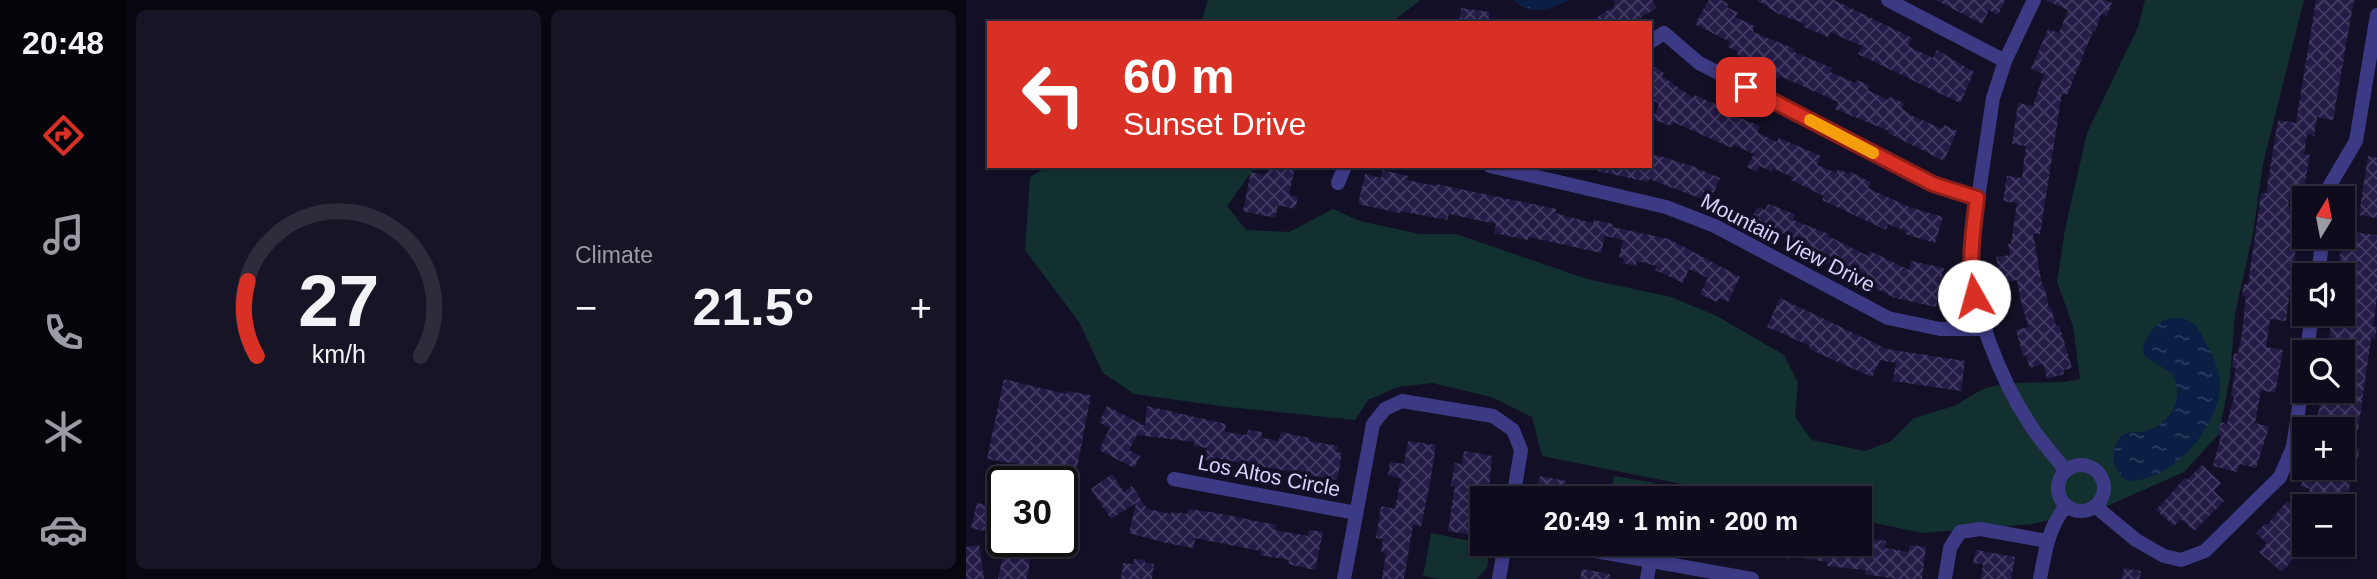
<!DOCTYPE html>
<meta charset="utf-8">
<style>
:root{--surface:#0e0b1c;--page:#171425;--text:#f1f3f6;--muted:#9b9ba3;--line:#2e2b3b;--accent:#d93025}
body{margin:0;font-family:Helvetica,sans-serif;background:var(--page);color:var(--text);height:100vh;display:flex;flex-direction:column;font-size:26px;white-space:nowrap}
*{box-sizing:border-box;margin:0}
p{font-size:23px;color:var(--muted)}
.icon{flex:none;width:38px;height:38px;fill:none;stroke:currentColor;stroke-width:2;stroke-linecap:round;stroke-linejoin:round}
.map{position:relative;flex:1;overflow:hidden}
.drawer{display:flex;flex-direction:column;gap:10px;padding:10px;background:#08060f;width:840px}
.drawer>*{flex:none}
.hud{position:absolute;left:21px;top:21px;width:665px;height:147px;border-radius:0px;box-shadow:0 2px 5px #0004,0 0 0 2px var(--line);background:#d93025;color:#fff;overflow:hidden}
.needle{width:46px;rotate:10deg}
.controls{position:absolute;left:1326px;top:186px;display:grid;gap:14px}
.controls a{display:grid;place-items:center;width:63px;height:63px;border-radius:0px;background:var(--surface);box-shadow:0 2px 5px #0004,0 0 0 2px var(--line);font-size:35px}
.speed{position:absolute;left:21px;top:466px;display:flex;gap:14px;font-size:35px;font-weight:700;text-align:center}
.speed>*{display:grid;place-content:center;width:91px;height:91px;border-radius:50%;background:var(--surface);box-shadow:0 2px 5px #0004,0 0 0 2px var(--line);line-height:1}
.speed .limit{border:4px solid #111;border-radius:10px;background:#fff;color:#111}
.pin{position:absolute;display:grid;place-items:center;width:60px;height:60px;color:#fff;margin:-30px;border-radius:14px;box-shadow:0 4px 10px #0006}
.me{position:absolute;width:77px;margin:-38px;rotate:353deg;stroke-linejoin:round;filter:drop-shadow(0 0 5px #0008)}
.turn{display:flex;align-items:center;gap:24px;height:147px;padding:0 21px;font-size:32px}
.turn .icon{width:91px;height:91px;stroke-width:2.5}
.turn b{display:block;font-size:49px;line-height:60px}
.big{font-size:52px;font-weight:700;line-height:1.1}
.drawer .card{flex:1;display:flex;flex-direction:column;justify-content:center;gap:10px;min-width:0;padding:0 24px;border-radius:10px;background:var(--page)}
.drawer .dial{align-items:center;gap:0}
.dial svg{height:182px;overflow:visible;fill:none;stroke:var(--line);stroke-width:7;stroke-linecap:round;text-anchor:middle}
.dial text{fill:var(--text);stroke:none}
.heat{display:flex;justify-content:space-between;align-items:center;font-size:38px;direction:ltr}
.drawer .tiles{flex:1;display:grid;gap:10px;grid-template-columns:repeat(2,1fr)}
.trip{position:absolute;left:504px;top:486px;width:402px;height:70px;border-radius:0px;background:var(--surface);box-shadow:0 2px 5px #0004,0 0 0 2px var(--line);font-weight:700;line-height:70px;text-align:center}
main{display:flex;flex:1;min-height:0}
.dock{display:flex;flex-direction:column;width:126px;justify-content:space-around;align-items:center;background:#06040b;color:var(--muted)}
.dock .icon{width:49px;height:49px}
.dock .active{color:var(--accent)}
.dock b{font-size:32px;color:var(--text)}
.map>svg:first-child{display:block}
.green{fill:#12302f}
.water{fill:url(#water-ripples)}
.building{fill:url(#building-cross-hatch)}
.lines{fill:none;stroke-linecap:round;stroke-linejoin:round}
.street{stroke:#3d3a85;stroke-width:14}
.route-casing{stroke:#8d1f18;stroke-width:18}
.route{stroke:#d93025;stroke-width:12}
.slow{stroke:#f59e0b;stroke-width:12}
.labels{text-anchor:middle;stroke-width:7;stroke-linejoin:round;paint-order:stroke}
.street-label{font-size:21px;fill:#d9d4ff;stroke:#130f26}
</style>
<main>
<nav class="dock">
<b>20:48</b>
<svg class="icon active" aria-label="directions" viewBox="0 0 24 24"><path d="M12 3l9 9-9 9-9-9zM9 14v-3h6M13 9l2 2-2 2"/></svg>
<svg class="icon" aria-label="music" viewBox="0 0 24 24"><path d="M9 18V5l10-2v13"/><circle cx="6" cy="18" r="3"/><circle cx="16" cy="16" r="3"/></svg>
<svg class="icon" aria-label="phone" viewBox="0 0 24 24"><path d="M5 4h4l2 5-3 2q2 4 5 5l2-3 5 2v4C11 20 4 13 5 4z"/></svg>
<svg class="icon" aria-label="climate" viewBox="0 0 24 24"><path d="M12 3v18M4 7l16 10M4 17L20 7"/></svg>
<svg class="icon" aria-label="car" viewBox="0 0 24 24"><path d="M5 17H2v-5l4-1 3-4h7l3 4 3 1v5h-3M9 17h6M6 11h13"/><circle cx="7" cy="17" r="2"/><circle cx="17" cy="17" r="2"/></svg>
</nav>
<section class="drawer">
<div class="tiles">
<div class="card dial"><svg viewBox="0 0 100 80">
<path d="M14 69A42 42 0 1 1 86 69"/>
<path d="M14 69A42 42 0 0 1 10 36" stroke="#d93025"/>
<text x="50" y="56" font-size="32" font-weight="700">27</text>
<text x="50" y="72" font-size="11">km/h</text>
</svg></div>
<div class="card"><p>Climate</p>
<div class="heat"><a>−</a><b class="big">21.5°</b><a>+</a></div>
</div>
</div>
</section>
<div class="map">
<svg width="1411" height="579" viewBox="0 0 1411 579">
<defs>
<pattern id="water-ripples" width="26" height="14" patternUnits="userSpaceOnUse" patternTransform="scale(1.75)"><rect width="26" height="14" fill="#0a1f44"/><path d="M2 4q2-2 4 0t4 0M15 11q2-2 4 0t4 0" fill="none" stroke="#2d3f60"/></pattern>
<pattern id="building-cross-hatch" width="8" height="8" patternUnits="userSpaceOnUse" patternTransform="scale(1.75)"><rect width="8" height="8" fill="#241b47"/><path d="M0 0l8 8M0 8l8-8" fill="none" stroke="#433b63"/></pattern>
</defs>
<rect width="100%" height="100%" fill="#130f26"/>
<g class="green">
<polygon points="242,0 455,0 424,23 235,23"/>
<polygon points="1179,0 1338,0 1297,164 1287,233 1269,314 1264,377 1253,434 1218,472 1139,507 1066,524 957,533 894,520 894,499 790,499 576,456 566,417 525,397 466,383 432,387 402,400 389,420 262,407 168,394 137,373 113,322 59,250 64,177 83,166 290,166 261,206 280,230 323,232 367,209 394,221 454,234 490,234 621,279 705,297 751,316 818,355 832,383 829,417 846,440 899,451 925,441 948,418 988,406 1017,389 1040,383 1097,382 1114,379 1107,326 1091,282 1099,229 1121,133 1172,27"/>
<polygon points="648,476 689,483 686,499 644,499"/>
<polygon points="465,533 524,545 521,568 510,579 473,579 457,576"/>
</g>
<g class="water">
<path d="M548,0H604C583,9 566,17 548,0Z"/>
<path d="M1215,318C1229,320 1234,331 1240,343C1247,356 1256,374 1254,389C1250,430 1206,481 1162,481C1145,473 1142,445 1158,434C1164,431 1174,433 1180,431C1206,423 1219,397 1206,374C1200,368 1180,360 1178,354C1174,343 1188,325 1198,320C1203,318 1209,318 1215,318Z"/>
</g>
<g class="building">
<polygon points="647,0 686,0 691,8 672,19 675,23 622,23 650,5"/>
<polygon points="743,0 755,0 762,4 761,7 772,13 769,17 789,26 787,32 829,49 828,52 866,68 864,72 889,83 891,80 904,86 902,90 922,100 924,97 938,103 936,109 947,116 976,129 978,125 991,131 978,161 922,133 923,131 869,109 872,102 814,76 813,79 794,70 796,65 771,55 772,52 762,47 764,42 729,24"/>
<polygon points="791,0 868,0 946,38 942,46 967,58 971,50 1008,72 994,103 892,54 896,46 864,32 862,37 838,27 839,24 811,13"/>
<polygon points="970,0 1039,0 1032,15 1023,10 1016,24"/>
<polygon points="1079,0 1138,0 1146,3 1141,16 1135,14 1129,32 1127,31 1101,95 1096,93 1074,234 1067,233 1076,285 1078,285 1083,308 1085,308 1090,326 1093,325 1106,368 1097,370 1098,374 1081,379 1077,364 1064,368 1060,355 1057,356 1050,330 1063,327 1056,306 1051,280 1035,283 1030,257 1044,255 1042,244 1045,244 1051,203 1037,201 1041,176 1056,178 1058,159 1060,146 1046,144 1052,103 1067,106 1078,74 1065,69 1082,29 1093,33 1102,10"/>
<polygon points="1350,0 1388,0 1367,120 1351,117 1348,136 1341,134 1338,154 1344,155 1338,187 1326,185 1322,206 1335,208 1320,321 1304,319 1300,347 1317,350 1309,393 1295,390 1289,423 1303,427 1290,468 1274,464 1271,472 1247,466 1255,436 1252,435 1255,422 1261,424 1268,397 1265,396 1270,368 1266,367 1268,353 1272,354 1276,334 1280,296 1276,295 1278,284 1282,285 1295,193 1300,193 1312,120 1330,123"/>
<polygon points="495,8 524,12 522,23 493,23"/>
<polygon points="689,67 698,73 696,76 727,98 729,95 759,109 758,111 794,126 791,132 811,142 813,138 855,156 851,165 870,173 872,169 883,174 884,172 905,182 902,188 943,207 977,217 969,243 939,234 940,231 922,224 920,230 856,200 858,196 825,180 826,177 807,168 806,172 794,166 791,172 781,167 788,154 768,145 766,148 707,122 705,126 687,119 693,104 684,98 684,75"/>
<polygon points="684,153 726,166 754,178 744,202 683,179 682,182 631,171 632,166 684,166"/>
<polygon points="1402,156 1411,158 1411,218 1393,215"/>
<polygon points="306,166 329,166 323,195 332,197 329,209 312,205 309,218 277,211 285,172 299,175"/>
<polygon points="417,170 442,176 441,180 470,186 470,184 590,209 589,213 599,216 627,223 628,220 647,224 646,227 703,239 774,277 762,302 753,298 751,302 734,294 742,278 723,269 717,283 689,270 691,266 671,261 670,266 657,263 658,259 653,257 657,240 639,236 635,253 563,237 562,240 528,233 530,224 483,214 481,220 434,211 434,213 392,204 399,174 415,178"/>
<polygon points="802,204 829,214 827,220 863,234 862,236 902,256 904,251 943,270 945,261 978,268 970,307 929,298 857,262 858,261 837,252 839,247 826,242 828,238 804,228 801,235 789,229 791,225 784,222 791,207 799,210"/>
<polygon points="1377,231 1411,235 1411,297 1407,327 1411,327 1409,339 1405,338 1392,430 1365,426 1366,417 1352,415 1356,390 1377,390 1377,352 1371,351 1372,347 1363,346 1366,313 1377,313 1377,303 1383,304 1385,286 1386,276 1372,274"/>
<polygon points="814,298 921,349 999,361 995,391 927,381 930,363 914,360 906,377 843,349 844,346 801,327"/>
<polygon points="38,379 100,394 101,391 125,395 110,473 21,459"/>
<polygon points="141,406 179,426 181,406 260,424 259,432 281,435 282,430 296,432 295,438 313,441 315,432 343,438 343,441 372,446 370,452 376,453 371,480 254,459 253,463 239,460 241,448 228,446 229,442 171,435 163,450 174,456 168,468 133,450 144,428 133,422"/>
<polygon points="442,441 470,445 464,483 455,526 447,525 438,579 416,579 420,553 415,552 417,539 410,538 415,506 429,509 435,478 422,476 424,462 438,464"/>
<polygon points="1377,444 1394,449 1382,492 1378,491 1373,506 1361,506 1341,499 1344,489 1335,486 1339,473 1341,474 1343,467 1377,467"/>
<polygon points="498,451 526,456 523,492 516,491 514,536 482,531 489,486 485,486 489,463 496,464"/>
<polygon points="1236,465 1255,483 1248,491 1258,501 1228,531 1215,519 1208,526 1190,510 1219,478 1221,480"/>
<polygon points="146,474 158,492 166,486 181,509 205,514 205,512 221,514 222,509 251,513 310,525 309,530 342,536 343,530 357,532 349,570 322,564 323,560 294,555 295,551 229,538 228,548 200,543 163,533 170,503 145,519 125,489"/>
<polygon points="574,476 600,481 599,488 631,494 630,499 563,499 566,485 572,486"/>
<polygon points="1321,501 1339,516 1339,545 1316,572 1293,552 1301,543 1290,533 1299,523 1301,525"/>
<polygon points="11,503 37,509 37,535 5,528"/>
<polygon points="894,537 920,541 919,548 943,552 944,545 960,547 956,579 930,579 899,574 900,570 861,566 862,562 824,556 824,559 771,550 771,544 894,544"/>
<polygon points="40,541 67,541 61,579 32,579"/>
<polygon points="13,545 18,579 0,579 0,547"/>
<polygon points="1010,550 1049,557 1045,579 1015,579 1017,564 1007,563"/>
<polygon points="168,559 179,560 179,563 188,564 186,579 155,579 157,563 167,564"/>
<polygon points="1158,568 1175,571 1173,579 1156,579"/>
<polygon points="616,569 644,574 644,579 614,579"/>
</g>
<g class="lines">
<g class="street">
<polyline points="922,0 1039,61"/>
<path d="M1068,0L1039,61L1027,98L1004,252C1003,302 1035,380 1063,423C1073,439 1087,454 1099,470"/>
<polyline points="684,42 698,33 733,63 967,184 1011,198"/>
<polyline points="524,166 700,207 749,226 922,318 974,329 1020,329"/>
<polyline points="372,183 379,166"/>
<polyline points="1362,198 1364,185 1390,141 1411,15"/>
<polyline points="1352,275 1357,236"/>
<polyline points="1341,352 1346,313"/>
<circle cx="1115" cy="488" r="23"/>
<polyline points="208,479 390,513"/>
<polyline points="1129,506 1170,540 1198,556 1215,560 1239,551 1314,477 1327,447 1339,366"/>
<polyline points="590,544 786,579"/>
<polyline points="378,579 407,424 419,409 436,401 527,416 547,430 555,450 547,499"/>
<polyline points="533,579 539,544"/>
<polyline points="681,579 684,561"/>
<polyline points="979,579 984,548 994,532 1014,529 1081,541"/>
<path d="M1074,579C1079,552 1082,528 1100,506"/>
</g>
</g>
<g class="lines">
<defs>
<path id="route" d="M780,87L967,184L1011,198C1007,232 1002,262 1008,296"/>
</defs>
<use href="#route" class="route-casing"/>
<use href="#route" class="route"/>
<polyline class="slow" points="844,120 907,153"/>
</g>
<g class="labels">
<g class="street-label">
<text transform="translate(822 243) rotate(27)" y="7">Mountain View Drive</text>
<text transform="translate(303 476) rotate(11)" y="7">Los Altos Circle</text>
</g>
</g>
</svg>
<div class="controls">
<a><svg class="needle" viewBox="-14 -14 28 28"><path d="M0-13l5 13h-10z" fill="#e53935"/><path d="M0 13l5-13h-10z" fill="#9b9ba3"/></svg></a>
<a><svg class="icon" aria-label="sound" viewBox="0 0 24 24"><path d="M4 9h4l5-4v14l-5-4H4zM17 9q2 3 0 6"/></svg></a>
<a><svg class="icon" aria-label="search" viewBox="0 0 24 24"><circle cx="10" cy="10" r="6"/><path d="M15 15l6 6"/></svg></a>
<a>+</a>
<a>−</a>
</div>
<div class="speed"><div class="limit">30</div></div>
<div class="pin" style="left:780px;top:87px;background:#d93025"><svg class="icon" aria-label="arrive" viewBox="0 0 24 24"><path d="M6 21V4h12l-3 4 3 4H6"/></svg></div>
<svg class="me" style="left:1008px;top:296px" viewBox="-20 -20 40 40"><circle r="19" fill="#fff"/><path d="M0-13L10 11 0 6-10 11z" fill="#d93025"/></svg>
<div class="trip">20:49 · 1 min · 200 m</div>
<div class="hud">
<div class="turn"><svg class="icon" aria-label="left" viewBox="0 0 24 24"><path d="M17 20v-9H6M10 6l-5 5 5 5"/></svg><div><b>60 m</b>Sunset Drive</div></div>
</div>
</div>
</main>
